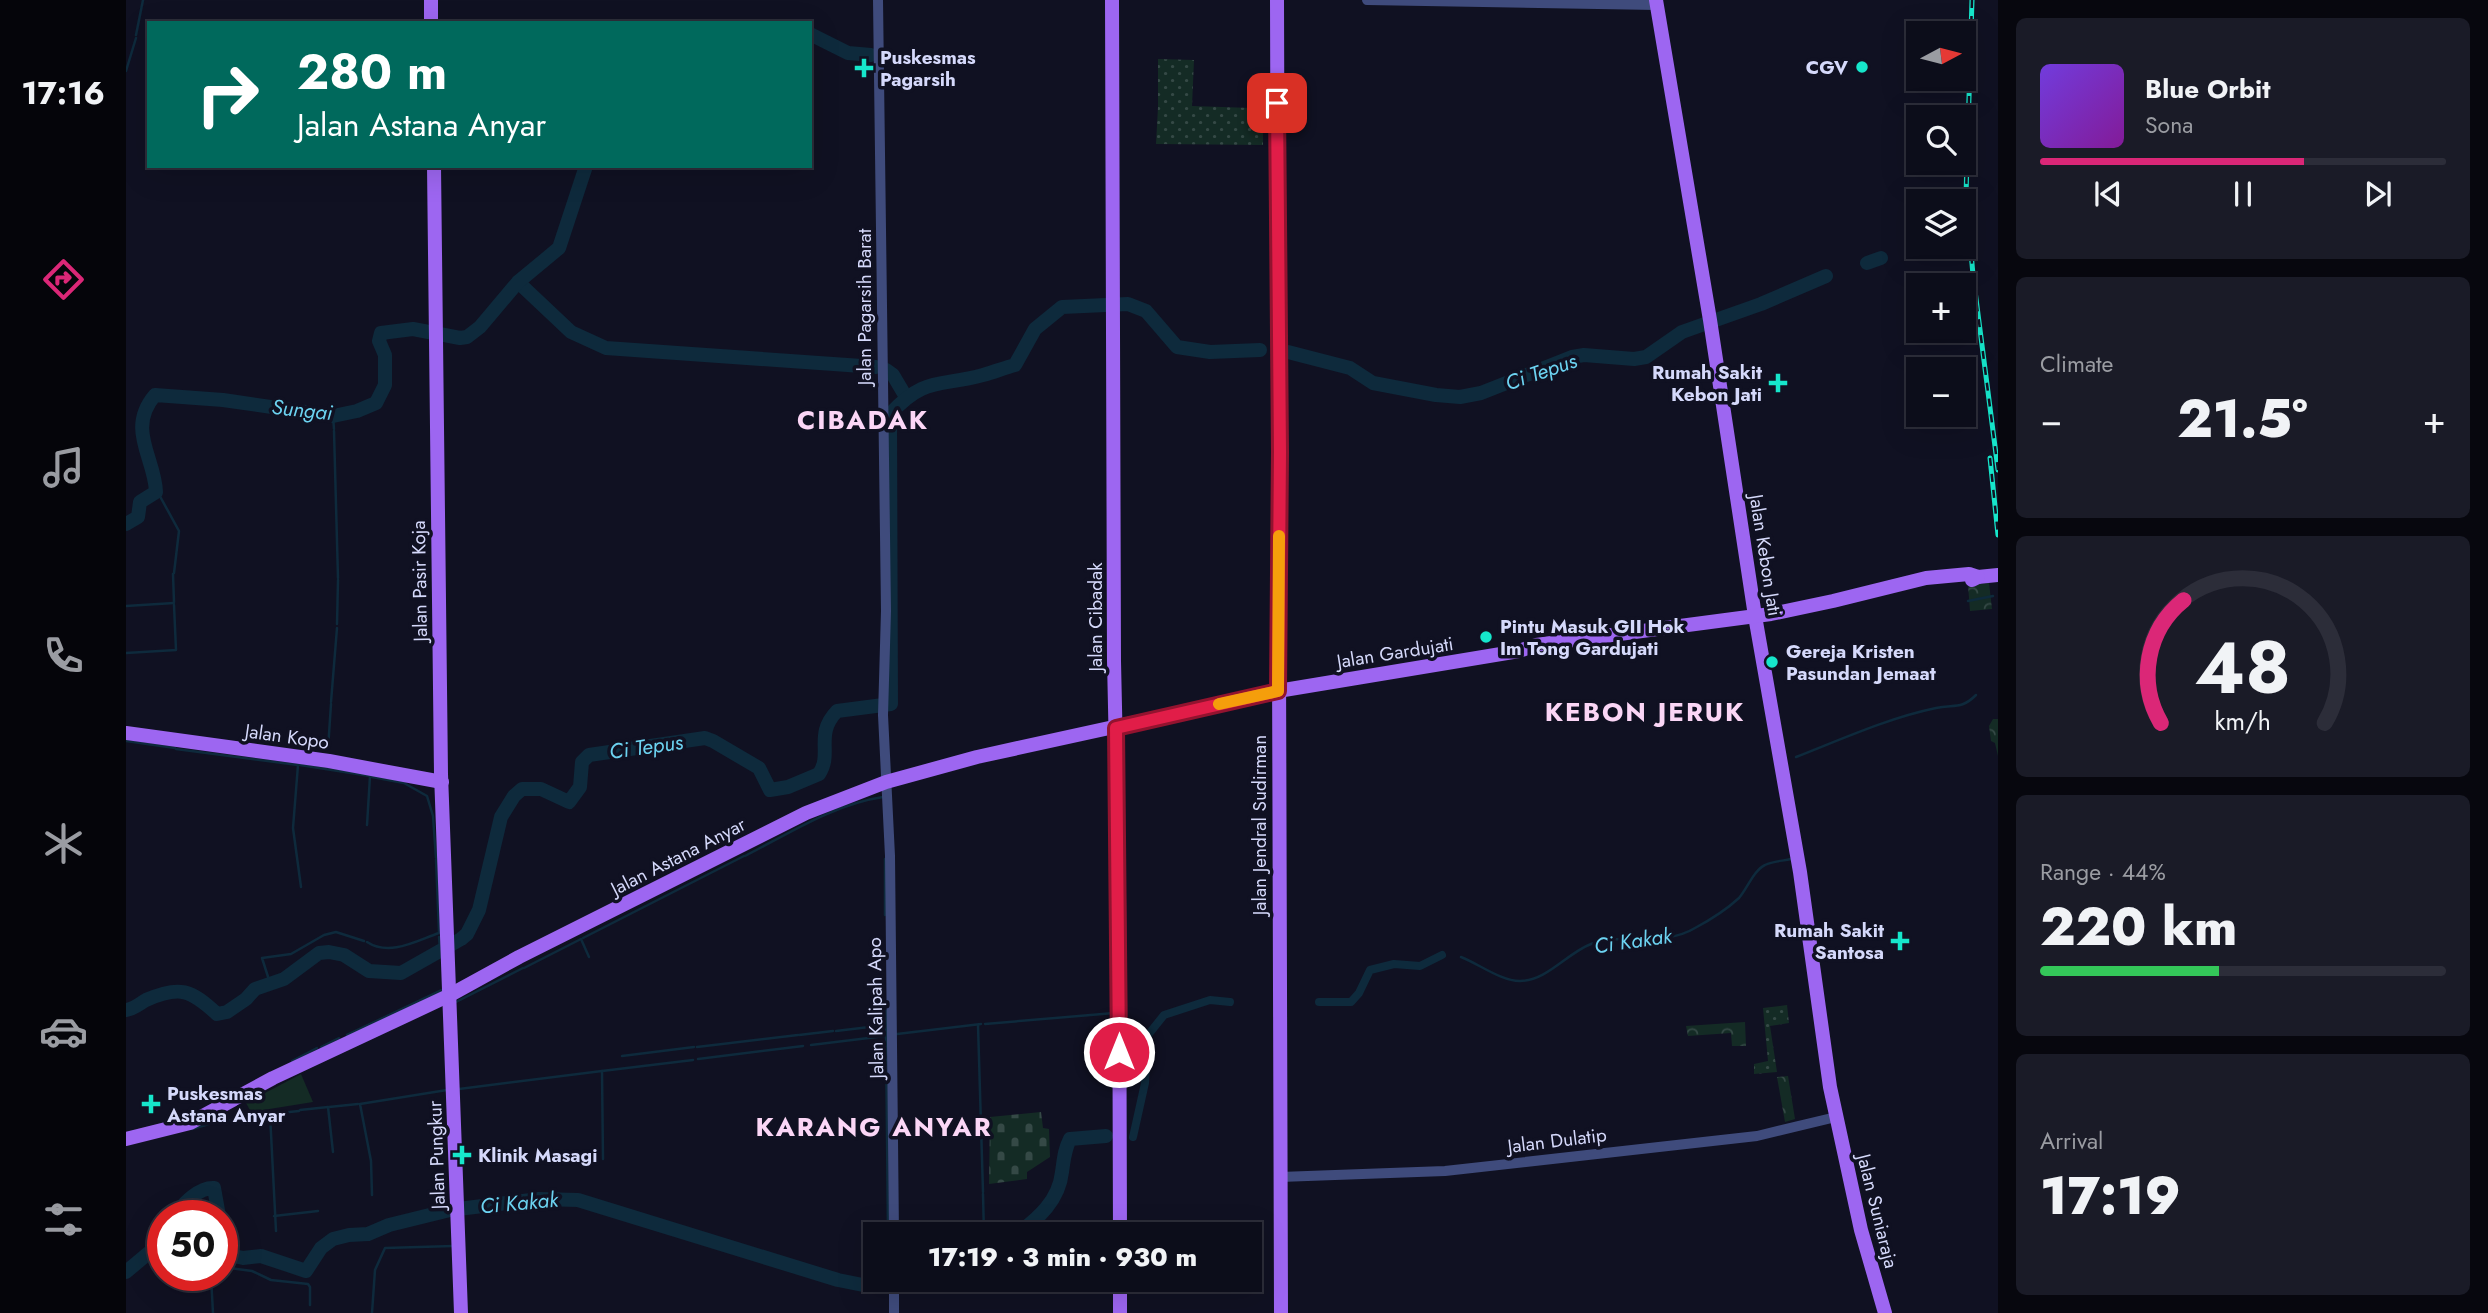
<!DOCTYPE html>
<meta charset="utf-8">
<style>
:root{--surface:#0c0d1a;--page:#1a1b27;--text:#f1f3f6;--muted:#9a9ca2;--line:#2c2d39;--accent:#db2777}
body{margin:0;font-family:Jost,sans-serif;background:var(--page);color:var(--text);height:100vh;display:flex;flex-direction:column;font-size:26px;white-space:nowrap}
*{box-sizing:border-box;margin:0}
p{font-size:23px;color:var(--muted)}
.icon{flex:none;width:38px;height:38px;fill:none;stroke:currentColor;stroke-width:2;stroke-linecap:round;stroke-linejoin:round}
.map{position:relative;flex:1;overflow:hidden}
.sheet{display:flex;flex-direction:column;gap:18px;padding:18px;background:#07070e;width:490px}
.sheet>*{flex:none}
.top-card{position:absolute;left:21px;top:21px;width:665px;height:147px;border-radius:0px;box-shadow:0 7px 28px #0002,0 0 0 2px var(--line);background:#00695c;color:#fff;overflow:hidden}
.needle{width:46px;rotate:83deg}
.buttons{position:absolute;left:1780px;top:21px;display:grid;gap:14px}
.buttons a{display:grid;place-items:center;width:70px;height:70px;border-radius:0px;background:var(--surface);box-shadow:0 7px 28px #0002,0 0 0 2px var(--line);font-size:35px}
.speed{position:absolute;left:21px;top:1200px;display:flex;gap:14px;font-size:35px;font-weight:700;text-align:center}
.speed>*{display:grid;place-content:center;width:91px;height:91px;border-radius:50%;background:var(--surface);box-shadow:0 7px 28px #0002,0 0 0 2px var(--line);line-height:1}
.speed .limit{border:10px solid #d22;background:#fff;color:#111}
.pin{position:absolute;display:grid;place-items:center;width:60px;height:60px;color:#fff;margin:-30px;border-radius:14px;box-shadow:0 4px 10px #0006}
.me{position:absolute;width:77px;margin:-38px;rotate:0deg;stroke-linejoin:round;filter:drop-shadow(0 0 5px #0008)}
.turn{display:flex;align-items:center;gap:24px;height:147px;padding:0 35px;font-size:32px}
.turn .icon{width:91px;height:91px;stroke-width:2.5}
.turn b{display:block;font-size:49px;line-height:60px}
.big{font-size:52px;font-weight:800;line-height:1.1}
.sheet .card{flex:1;display:flex;flex-direction:column;justify-content:center;gap:10px;min-width:0;padding:0 24px;border-radius:10px;background:var(--page)}
.sheet .dial{align-items:center;gap:0}
.dial svg{height:182px;overflow:visible;fill:none;stroke:var(--line);stroke-width:7;stroke-linecap:round;text-anchor:middle}
.dial text{fill:var(--text);stroke:none}
.song{display:flex;align-items:center;gap:21px}
.cover{width:84px;height:84px;border-radius:10px;background:linear-gradient(135deg,hsl(260 70% 55%),hsl(290 70% 35%))}
.played{height:7px;border-radius:4px;background:linear-gradient(90deg,var(--accent) 65%,var(--line) 65%)}
.keys{display:flex;justify-content:space-around;direction:ltr}
.heat{display:flex;justify-content:space-between;align-items:center;font-size:38px;direction:ltr}
.charge{height:10px;border-radius:5px;background:linear-gradient(90deg,#34c759 44%,var(--line) 0)}
.trip{position:absolute;left:737px;top:1222px;width:399px;height:70px;border-radius:0px;background:var(--surface);box-shadow:0 7px 28px #0002,0 0 0 2px var(--line);font-weight:800;line-height:70px;text-align:center}
main{display:flex;flex:1;min-height:0}
.dock{display:flex;flex-direction:column;width:126px;justify-content:space-around;align-items:center;background:#05050a;color:var(--muted)}
.dock .icon{width:49px;height:49px}
.dock .current{color:var(--accent)}
.dock b{font-size:32px;color:var(--text)}
.map>svg:first-child{display:block}
.grass{fill:url(#grass-dots)}
.forest{fill:url(#forest-crowns)}
.cemetery{fill:url(#cemetery-stones)}
.garden{fill:#142b25}
.lines{fill:none;stroke-linecap:round;stroke-linejoin:round}
.stream{stroke:#0e2a3c;stroke-width:2.5}
.canal{stroke:#0e2a3c;stroke-width:8}
.river{stroke:#0e2a3c;stroke-width:14}
.minor{stroke:#3f4b7c;stroke-width:10}
.major{stroke:#9d66f1;stroke-width:14}
.rail-casing{stroke:#16e6cb;stroke-width:5}
.rail{stroke:#101122;stroke-width:2.5;stroke-dasharray:8;stroke-linecap:butt}
.route-casing{stroke:#92132f;stroke-width:18}
.route{stroke:#e11d48;stroke-width:12}
.slow{stroke:#f59e0b;stroke-width:12}
.poi-dot{fill:#16e6cb;stroke:#101122;stroke-width:2.5}
.labels{text-anchor:middle;stroke-width:7;stroke-linejoin:round;paint-order:stroke}
.poi-label{font-size:19px;font-weight:bold;fill:#d5d9fb;stroke:#101122;text-anchor:start}
.street-label{font-size:19px;fill:#d5d9fb;stroke:#101122}
.water-label{font-size:21px;font-style:italic;fill:#6cd3f1;stroke:#101122}
.district-label{font-size:26px;font-weight:bold;letter-spacing:2px;fill:#fbd6f6;stroke:#101122}
</style>
<main>
<nav class="dock">
<b>17:16</b>
<svg class="icon current" aria-label="directions" viewBox="0 0 24 24"><path d="M12 3l9 9-9 9-9-9zM9 14v-3h6M13 9l2 2-2 2"/></svg>
<svg class="icon" aria-label="music" viewBox="0 0 24 24"><path d="M9 18V5l10-2v13"/><circle cx="6" cy="18" r="3"/><circle cx="16" cy="16" r="3"/></svg>
<svg class="icon" aria-label="phone" viewBox="0 0 24 24"><path d="M5 4h4l2 5-3 2q2 4 5 5l2-3 5 2v4C11 20 4 13 5 4z"/></svg>
<svg class="icon" aria-label="climate" viewBox="0 0 24 24"><path d="M12 3v18M4 7l16 10M4 17L20 7"/></svg>
<svg class="icon" aria-label="car" viewBox="0 0 24 24"><path d="M5 17H2v-5l4-1 3-4h7l3 4 3 1v5h-3M9 17h6M6 11h13"/><circle cx="7" cy="17" r="2"/><circle cx="17" cy="17" r="2"/></svg>
<svg class="icon" aria-label="filters" viewBox="0 0 24 24"><path d="M4 7h16M4 17h16"/><circle cx="9" cy="7" r="2"/><circle cx="15" cy="17" r="2"/></svg>
</nav>
<div class="map">
<svg width="1872" height="1313" viewBox="0 0 1872 1313">
<defs>
<pattern id="grass-dots" width="8" height="8" patternUnits="userSpaceOnUse" patternTransform="scale(1.75)"><rect width="8" height="8" fill="#142b25"/><path d="M2 2h.1M6 6h.1" fill="none" stroke="#354946" stroke-width="1.8" stroke-linecap="round"/></pattern>
<pattern id="forest-crowns" width="20" height="18" patternUnits="userSpaceOnUse" patternTransform="scale(1.75)"><rect width="20" height="18" fill="#142b25"/><path d="M2 6a3 3 0 1 1 6 0M12 15a3 3 0 1 1 6 0" fill="none" stroke="#354946"/></pattern>
<pattern id="cemetery-stones" width="16" height="16" patternUnits="userSpaceOnUse" patternTransform="scale(1.75)"><rect width="16" height="16" fill="#142b25"/><path d="M2 7V4a2 2 0 0 1 4 0v3zM10 15v-3a2 2 0 0 1 4 0v3z" fill="#354946"/></pattern>
</defs>
<rect width="100%" height="100%" fill="#101122"/>
<g class="grass">
<polygon points="1032,59 1068,60 1066,106 1126,108 1127,88 1137,89 1137,145 1030,144 1032,107"/>
<polygon points="1661,1005 1663,1023 1644,1026 1651,1072 1628,1074 1628,1064 1642,1061 1637,1008"/>
</g>
<g class="forest">
<polygon points="1863,583 1866,609 1844,611 1842,585"/>
<polygon points="1867,719 1872,719 1872,756 1869,743 1865,741 1863,726"/>
<polygon points="1619,1022 1620,1046 1606,1046 1605,1033 1562,1036 1560,1026"/>
<polygon points="1662,1076 1669,1119 1659,1122 1651,1077"/>
</g>
<polygon class="cemetery" points="915,1112 917,1128 923,1129 924,1157 901,1172 901,1179 863,1184 864,1117"/>
<polygon class="garden" points="175,1074 187,1102 125,1112 120,1103"/>
<g class="lines">
<g class="stream">
<polyline points="10,35 17,0"/>
<polyline points="0,71 10,38"/>
<polyline points="207,416 208,429"/>
<polyline points="208,431 212,578"/>
<polyline points="30,489 53,531 48,573"/>
<polyline points="47,574 48,602"/>
<polyline points="1842,601 1867,596"/>
<polyline points="0,606 48,603"/>
<polyline points="211,624 212,580"/>
<polyline points="0,653 50,650 48,605"/>
<polyline points="205,702 211,628"/>
<polyline points="0,741 49,748"/>
<polyline points="50,749 172,765"/>
<polyline points="202,749 205,704"/>
<path d="M1670,757C1716,739 1762,718 1810,708C1828,704 1835,710 1850,695"/>
<polyline points="172,765 167,828 175,887"/>
<polyline points="174,765 244,776"/>
<polyline points="246,777 278,783 301,796 307,816 310,858"/>
<polyline points="241,825 244,776"/>
<path d="M619,856C662,834 708,804 757,797"/>
<polyline points="759,859 759,915"/>
<polyline points="310,860 313,932"/>
<polyline points="313,937 314,949"/>
<polyline points="457,938 618,856"/>
<polyline points="455,939 463,957"/>
<path d="M241,942C264,957 292,940 313,933"/>
<path d="M1335,957C1353,964 1375,981 1394,981C1421,981 1441,953 1465,944C1498,932 1538,947 1569,928C1584,920 1600,910 1613,898C1621,889 1628,870 1639,865C1647,861 1657,861 1665,859"/>
<polyline points="398,968 455,939"/>
<polyline points="144,983 136,958 165,954 198,935 210,932 238,941"/>
<polyline points="328,1003 397,968"/>
<polyline points="859,1024 988,1013"/>
<polyline points="852,1025 857,1192"/>
<polyline points="710,1031 760,1025"/>
<polyline points="760,1032 760,1011"/>
<polyline points="760,1034 762,1234"/>
<polyline points="771,1034 855,1024"/>
<polyline points="221,1035 316,990"/>
<polyline points="673,1035 707,1031"/>
<polyline points="685,1045 759,1036"/>
<polyline points="195,1047 213,1038"/>
<polyline points="571,1047 672,1035"/>
<polyline points="496,1056 568,1047"/>
<polyline points="572,1059 677,1046"/>
<polyline points="166,1061 191,1048"/>
<polyline points="476,1071 567,1060"/>
<polyline points="476,1071 477,1159"/>
<polyline points="333,1089 476,1071"/>
<polyline points="202,1107 207,1152"/>
<polyline points="203,1107 232,1104"/>
<polyline points="174,1110 202,1107"/>
<polyline points="87,1123 142,1114"/>
<polyline points="66,1129 83,1124"/>
<polyline points="857,1194 858,1234"/>
<polyline points="246,1195 245,1161 234,1104 321,1090"/>
<polyline points="148,1216 192,1211"/>
<polyline points="150,1231 144,1114 173,1111"/>
<polyline points="96,1267 126,1271 145,1280 182,1284 184,1287 184,1305"/>
<polyline points="85,1276 87,1313"/>
<polyline points="762,1279 762,1283"/>
<polyline points="246,1313 249,1270 259,1248 327,1246"/>
</g>
<g class="canal">
<polyline points="1193,1002 1225,1002 1233,993 1244,970 1268,964 1294,966 1316,955"/>
<polyline points="1007,1137 1019,1083 1022,1035 1038,1015 1084,1000 1104,1002"/>
</g>
<g class="river">
<polyline points="684,34 722,53 745,55"/>
<polyline points="1741,263 1755,258"/>
<polyline points="392,282 445,332 480,348 750,367"/>
<polyline points="1162,352 1224,368 1247,383 1310,395 1334,397 1355,393 1446,357 1458,355 1508,359 1520,357 1556,332 1635,304 1700,276"/>
<polyline points="760,370 767,375 780,397"/>
<path d="M0,524L12,517L14,502L30,492C29,458 0,429 29,395L97,400L207,416L231,411L250,403L259,385V355L253,341L255,333L287,329L334,338L341,337L354,327L392,282L433,248L460,166"/>
<path d="M0,1010C8,1009 13,1004 20,1000C54,985 65,990 91,1014L101,1012L120,999L129,989L158,979L193,953L203,952L218,955L243,971L275,973L335,939L341,934L353,910L375,817L388,796L396,789H415L443,802L454,787L456,762L463,755L579,738L587,741L633,768L644,790L662,787L693,774C707,753 688,735 711,711L765,704L764,414C799,376 813,387 857,375C868,372 878,368 889,365L909,329L936,307L1002,304L1020,311L1051,347L1084,352L1134,350"/>
<path d="M47,1216C57,1205 72,1187 88,1188L93,1216"/>
<path d="M891,1234C913,1218 933,1200 936,1172C938,1159 938,1151 944,1139L980,1136"/>
<polyline points="96,1236 99,1244 108,1256 117,1258 135,1256 180,1271 195,1248 207,1239 223,1235 242,1234 263,1225 324,1210 413,1199 452,1200 712,1280 742,1286 794,1279"/>
<polyline points="0,1272 32,1245 37,1231"/>
</g>
<g class="minor">
<polyline points="752,0 760,611 757,715 764,856 768,1234"/>
<polyline points="1241,0 1531,5"/>
<polyline points="1154,1177 1319,1171 1631,1136 1710,1117"/>
<polyline points="768,1279 768,1313"/>
</g>
<g class="major">
<polyline points="305,0 305,23"/>
<polyline points="986,0 988,661 993,890 994,1234"/>
<polyline points="1151,0 1155,1313"/>
<polyline points="1530,0 1584,320 1629,616 1674,872 1704,1087 1735,1230 1759,1313"/>
<polyline points="308,166 315,774 335,1313"/>
<polyline points="1846,580 1852,577 1872,575"/>
<polyline points="0,733 203,761 316,782"/>
<polyline points="0,1139 64,1123 147,1078 324,995 393,957 680,813 760,782 851,757 1152,691 1393,651 1410,645 1645,614 1707,601 1800,578 1843,574 1852,577"/>
<polyline points="994,1279 994,1313"/>
</g>
<defs>
<g id="rail">
<polyline points="1846,0 1840,195 1847,275 1872,470"/>
<polyline points="1864,458 1872,535"/>
</g>
</defs>
<use href="#rail" class="rail-casing"/>
<use href="#rail" class="rail"/>
</g>
<g class="lines">
<defs>
<polyline id="route" points="993,1052 990,728 1152,691 1154,452 1151,103"/>
</defs>
<use href="#route" class="route-casing"/>
<use href="#route" class="route"/>
<polyline class="slow" points="1093,704 1152,691 1153,536"/>
</g>
<g class="poi-dot">
<circle cx="1736" cy="67" r="7"/>
<path d="M734.5 57.5h7v7h7v7h-7v7h-7v-7h-7v-7h7z"/>
<path d="M1648.5 372.5h7v7h7v7h-7v7h-7v-7h-7v-7h7z"/>
<circle cx="1360" cy="637" r="7"/>
<circle cx="1646" cy="662" r="7"/>
<path d="M1770.5 930.5h7v7h7v7h-7v7h-7v-7h-7v-7h7z"/>
<path d="M21.5 1093.5h7v7h7v7h-7v7h-7v-7h-7v-7h7z"/>
<path d="M332.5 1144.5h7v7h7v7h-7v7h-7v-7h-7v-7h7z"/>
</g>
<g class="labels">
<g class="poi-label">
<text x="754" y="64">Puskesmas<tspan x="754" dy="22">Pagarsih</tspan></text>
<text x="1722" y="74" text-anchor="end">CGV</text>
<text x="1636" y="379" text-anchor="end">Rumah Sakit<tspan x="1636" dy="22">Kebon Jati</tspan></text>
<text x="1374" y="633">Pintu Masuk GII Hok<tspan x="1374" dy="22">Im Tong Gardujati</tspan></text>
<text x="1660" y="658">Gereja Kristen<tspan x="1660" dy="22">Pasundan Jemaat</tspan></text>
<text x="1758" y="937" text-anchor="end">Rumah Sakit<tspan x="1758" dy="22">Santosa</tspan></text>
<text x="41" y="1100">Puskesmas<tspan x="41" dy="22">Astana Anyar</tspan></text>
<text x="352" y="1162">Klinik Masagi</text>
</g>
<g class="street-label">
<text transform="translate(738 307) rotate(-90)" y="7">Jalan Pagarsih Barat</text>
<text transform="translate(1640 555) rotate(81)" y="7">Jalan Kebon Jati</text>
<text transform="translate(293 581) rotate(-91)" y="7">Jalan Pasir Koja</text>
<text transform="translate(969 617) rotate(-90)" y="7">Jalan Cibadak</text>
<text transform="translate(1269 652) rotate(-9)" y="7">Jalan Gardujati</text>
<text transform="translate(161 736) rotate(8)" y="7">Jalan Kopo</text>
<text transform="translate(1133 825) rotate(-90)" y="7">Jalan Jendral Sudirman</text>
<text transform="translate(552 856) rotate(-27)" y="7">Jalan Astana Anyar</text>
<text transform="translate(749 1008) rotate(-91)" y="7">Jalan Kalipah Apo</text>
<text transform="translate(1431 1140) rotate(-7)" y="7">Jalan Dulatip</text>
<text transform="translate(310 1155) rotate(-92)" y="7">Jalan Pungkur</text>
<text transform="translate(1752 1211) rotate(76)" y="7">Jalan Suniaraja</text>
</g>
<g class="water-label">
<text transform="translate(1415 372) rotate(-19)" y="7">Ci Tepus</text>
<text transform="translate(176 410) rotate(6)" y="7">Sungai</text>
<text transform="translate(520 747) rotate(-8)" y="7">Ci Tepus</text>
<text transform="translate(1507 941) rotate(-8)" y="7">Ci Kakak</text>
<text transform="translate(393 1203) rotate(-5)" y="7">Ci Kakak</text>
</g>
<g class="district-label">
<text x="737" y="429">CIBADAK</text>
<text x="1519" y="721">KEBON JERUK</text>
<text x="748" y="1136">KARANG ANYAR</text>
</g>
</g>
</svg>
<div class="buttons">
<a><svg class="needle" viewBox="-14 -14 28 28"><path d="M0-13l5 13h-10z" fill="#e53935"/><path d="M0 13l5-13h-10z" fill="#9a9ca2"/></svg></a>
<a><svg class="icon" aria-label="search" viewBox="0 0 24 24"><circle cx="10" cy="10" r="6"/><path d="M15 15l6 6"/></svg></a>
<a><svg class="icon" aria-label="layers" viewBox="0 0 24 24"><path d="M12 4l9 5-9 5-9-5zM3 14l9 5 9-5"/></svg></a>
<a>+</a>
<a>−</a>
</div>
<div class="speed"><div class="limit">50</div></div>
<div class="pin" style="left:1151px;top:103px;background:#d93025"><svg class="icon" aria-label="arrive" viewBox="0 0 24 24"><path d="M6 21V4h12l-3 4 3 4H6"/></svg></div>
<svg class="me" style="left:993px;top:1052px" viewBox="-20 -20 40 40"><circle r="17" fill="#e11d48" stroke="#fff" stroke-width="3"/><path d="M0-11L8 9 0 5-8 9z" fill="#fff"/></svg>
<div class="trip">17:19 · 3 min · 930 m</div>
<div class="top-card">
<div class="turn"><svg class="icon" aria-label="right" viewBox="0 0 24 24"><path d="M7 20v-9h11M14 6l5 5-5 5"/></svg><div><b>280 m</b>Jalan Astana Anyar</div></div>
</div>
</div>
<section class="sheet">
<div class="card">
<div class="song"><i class="cover"></i><div><b>Blue Orbit</b><p>Sona</p></div></div>
<div class="played"></div>
<div class="keys"><svg class="icon" aria-label="previous" viewBox="0 0 24 24"><path d="M18 5L8 12l10 7zM5 5v14"/></svg><svg class="icon" aria-label="pause" viewBox="0 0 24 24"><path d="M8 5v14M16 5v14"/></svg><svg class="icon" aria-label="next" viewBox="0 0 24 24"><path d="M6 5l10 7-10 7zM19 5v14"/></svg></div>
</div>
<div class="card"><p>Climate</p>
<div class="heat"><a>−</a><b class="big">21.5°</b><a>+</a></div>
</div>
<div class="card dial"><svg viewBox="0 0 100 80">
<path d="M14 69A42 42 0 1 1 86 69"/>
<path d="M14 69A42 42 0 0 1 24 15" stroke="#db2777"/>
<text x="50" y="56" font-size="32" font-weight="700">48</text>
<text x="50" y="72" font-size="11">km/h</text>
</svg></div>
<div class="card"><p>Range · 44%</p><b class="big">220 km</b><div class="charge"></div></div>
<div class="card"><p>Arrival</p><b class="big">17:19</b></div>
</section>
</main>
